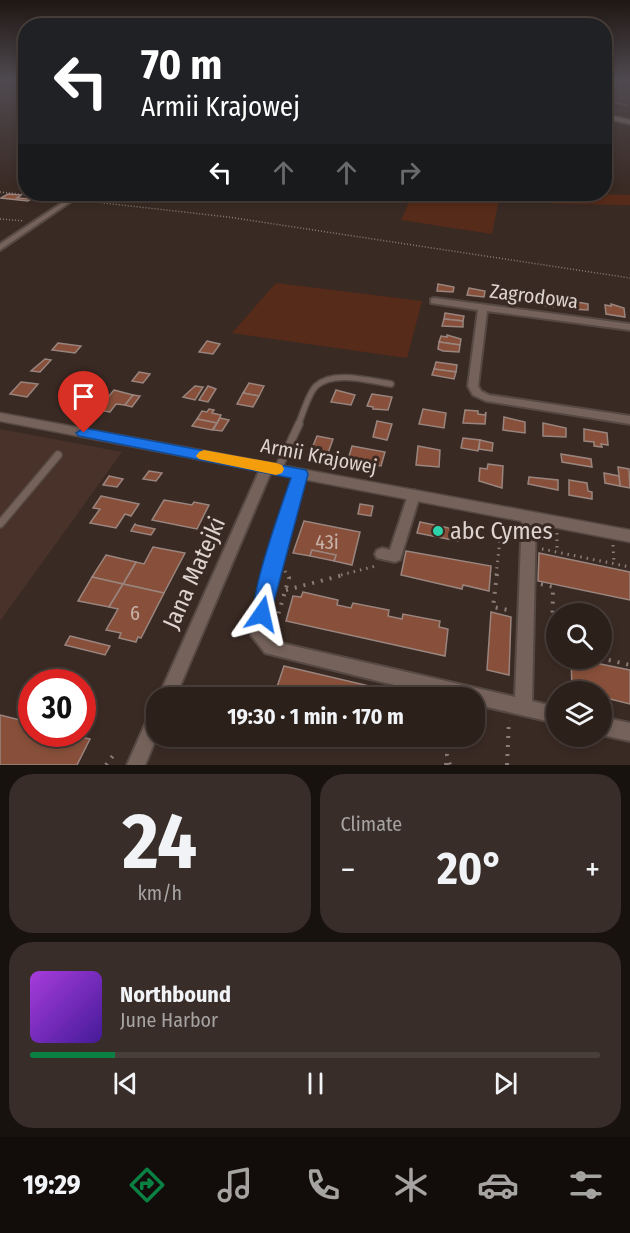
<!DOCTYPE html>
<meta charset="utf-8">
<style>
:root{--surface:#2c201b;--page:#382d28;--text:#f1f3f6;--muted:#a6a3a3;--line:#483e3a;--accent:#0b8043}
body{margin:0;font-family:"Fira Sans Condensed",sans-serif;background:var(--page);color:var(--text);height:100vh;display:flex;flex-direction:column;font-size:22px;white-space:nowrap}
*{box-sizing:border-box;margin:0}
p{font-size:20px;color:var(--muted)}
.icon{flex:none;width:33px;height:33px;fill:none;stroke:currentColor;stroke-width:2;stroke-linecap:round;stroke-linejoin:round}
.map{position:relative;height:765px;overflow:hidden}
.side{display:flex;flex-direction:column;gap:9px;padding:9px;background:#18120f;flex:1}
.side>*{flex:none}
.banner{position:absolute;left:18px;top:18px;width:594px;height:183px;border-radius:24px;box-shadow:0 3px 9px #0003,0 0 0 2px var(--line);background:#202124;color:#fff;overflow:hidden}
.buttons{position:absolute;left:546px;top:603px;display:grid;gap:12px}
.buttons a{display:grid;place-items:center;width:66px;height:66px;border-radius:50%;background:var(--surface);box-shadow:0 3px 9px #0003,0 0 0 2px var(--line);font-size:30px}
.speed{position:absolute;left:18px;top:669px;display:flex;gap:12px;font-size:30px;font-weight:700;text-align:center}
.speed>*{display:grid;place-content:center;width:78px;height:78px;border-radius:50%;background:var(--surface);box-shadow:0 3px 9px #0003,0 0 0 2px var(--line);line-height:1}
.speed .limit{border:9px solid #d22;background:#fff;color:#111}
.pin{position:absolute;display:grid;place-items:center;width:51px;height:51px;color:#fff;margin:-62px -26px;border-radius:50% 50% 50% 0;rotate:-45deg;box-shadow:0 0 6px #0007}
.pin .icon{rotate:45deg}
.me{position:absolute;width:66px;margin:-33px;rotate:11deg;stroke-linejoin:round;filter:drop-shadow(0 0 4px #0008)}
.turn{display:flex;align-items:center;gap:21px;height:126px;padding:0 24px;font-size:27px}
.turn .icon{width:78px;height:78px;stroke-width:2.5}
.turn b{display:block;font-size:42px;line-height:51px}
.lanes{display:flex;align-items:center;height:57px;padding:0 24px;background:#0003;justify-content:center;gap:30px;direction:ltr}
.lanes .off{opacity:.35}
.big{font-size:45px;font-weight:700;line-height:1.1}
.side .tile{flex:1;display:flex;flex-direction:column;justify-content:center;gap:9px;min-width:0;padding:0 21px;border-radius:24px;background:var(--page)}
.side .dial{align-items:center;gap:0}
.dial b{font-size:78px;line-height:1}
.song{display:flex;align-items:center;gap:18px}
.cover{width:72px;height:72px;border-radius:9px;background:linear-gradient(135deg,hsl(280 70% 55%),hsl(260 70% 35%))}
.played{height:6px;border-radius:3px;background:linear-gradient(90deg,var(--accent) 15%,var(--line) 15%)}
.keys{display:flex;justify-content:space-around;direction:ltr}
.heat{display:flex;justify-content:space-between;align-items:center;font-size:33px;direction:ltr}
.side .tiles{flex:1;display:grid;gap:9px;grid-template-columns:1fr 1fr}
.tile:last-child{grid-column:span 2}
.trip{position:absolute;left:146px;top:687px;width:339px;height:60px;border-radius:24px;background:var(--surface);box-shadow:0 3px 9px #0003,0 0 0 2px var(--line);font-weight:700;line-height:60px;text-align:center}
.tab-bar{display:flex;height:96px;justify-content:space-around;align-items:center;background:#120d0b;color:var(--muted)}
.tab-bar .icon{width:42px;height:42px}
.tab-bar .selected{color:var(--accent)}
.tab-bar b{font-size:27px;color:var(--text)}
.map>svg:first-child{display:block}
.built{fill:#483229}
.green{fill:#572b19}
.building{fill:#88503a;stroke:#99857e;stroke-width:1.5}
.lines{fill:none;stroke-linecap:round;stroke-linejoin:round}
.service-far1-casing{stroke:#564943;stroke-width:8}
.service-casing{stroke:#564943;stroke-width:10}
.minor-casing{stroke:#564943;stroke-width:4}
.tertiary-casing{stroke:#564943;stroke-width:3}
.path-far2{stroke:#8b7d78;stroke-width:1.5;stroke-dasharray:1 2;stroke-linecap:butt}
.path-far1{stroke:#8b7d78;stroke-width:3;stroke-dasharray:1.5 5;stroke-linecap:butt}
.path{stroke:#8b7d78;stroke-width:4;stroke-dasharray:2 7;stroke-linecap:butt}
.service-far1{stroke:#75625b;stroke-width:5}
.service{stroke:#75625b;stroke-width:7}
.minor{fill:#75625b;fill-rule:evenodd}
.tertiary{fill:#75625b;fill-rule:evenodd}
.route{fill:#1a73e8;stroke:#114b97;stroke-width:1.5}
.slow{fill:#f59e0b}
.poi-dot{fill:#2dd4ab;stroke:#3a2a24;stroke-width:2}
.labels{text-anchor:middle;stroke-width:6;stroke-linejoin:round;paint-order:stroke}
.street-label{font-size:20px;fill:#ded3cf;stroke:#3a2a24}
.near-number-label{font-size:20px;fill:#c8b2aa}
.near-poi-label{font-size:24px;fill:#ded3cf;stroke:#3a2a24;text-anchor:start}
.near-street-label{font-size:24px;fill:#ded3cf;stroke:#3a2a24}
</style>
<div class="map">
<svg width="630" height="765" viewBox="0 0 630 765">
<rect width="100%" height="100%" fill="#3a2a24"/>
<polygon class="built" points="0,429 122,452 0,621"/>
<g class="green">
<polygon points="413,194 499,199 492,234 401,220"/>
<polygon points="597,194 630,195 630,205 553,204 550,195"/>
<polygon points="276,283 422,301 407,358 232,333"/>
</g>
<g class="building">
<polygon points="8,194 21,195 17,198 31,199 28,201 1,198"/>
<polygon points="438,284 454,287 453,292 437,291"/>
<polygon points="469,288 485,291 484,297 467,295"/>
<polygon points="502,292 519,294 518,301 501,300"/>
<polygon points="535,296 553,299 553,307 535,304"/>
<polygon points="571,301 588,304 588,310 570,309"/>
<polygon points="611,304 624,308 625,317 606,314 605,305 611,306"/>
<polygon points="445,313 464,316 463,321 444,319"/>
<polygon points="444,319 463,321 463,327 442,326"/>
<polygon points="447,335 461,339 460,345 439,342 441,336 447,337"/>
<polygon points="207,341 220,344 213,354 199,352"/>
<polygon points="439,342 460,345 459,352 443,351 438,349"/>
<polygon points="58,343 81,346 75,353 52,350"/>
<polygon points="45,359 51,360 40,372 31,371"/>
<polygon points="436,362 457,365 456,372 434,369"/>
<polygon points="434,369 456,372 454,379 432,375"/>
<polygon points="139,372 150,374 143,383 132,381"/>
<polygon points="21,382 30,383 38,384 27,397 10,394"/>
<polygon points="249,383 264,386 259,396 243,393"/>
<polygon points="195,386 203,387 195,400 183,397"/>
<polygon points="208,386 216,389 208,402 199,400"/>
<polygon points="114,390 133,395 125,405 116,404 110,412 97,410"/>
<polygon points="336,390 355,395 351,405 331,402"/>
<polygon points="72,391 92,394 92,397 83,408 61,404"/>
<polygon points="243,393 259,396 253,407 237,404"/>
<polygon points="372,394 392,397 388,410 373,409 373,407 367,406"/>
<polygon points="133,395 140,396 132,407 125,405"/>
<polygon points="209,409 214,410 212,413 221,415 217,423 197,419 202,411 207,412"/>
<polygon points="423,409 446,413 444,428 419,424"/>
<polygon points="465,410 478,411 478,414 485,415 486,412 485,424 463,423"/>
<polygon points="504,417 525,422 525,433 503,430"/>
<polygon points="220,418 229,420 222,431 213,430"/>
<polygon points="197,419 217,423 212,430 192,426"/>
<polygon points="377,421 392,424 387,440 373,437"/>
<polygon points="543,423 566,428 566,437 543,436"/>
<polygon points="584,429 607,433 608,445 601,444 602,447 594,446 594,442 584,441"/>
<polygon points="317,436 333,439 327,456 310,453"/>
<polygon points="463,438 480,440 478,451 461,448"/>
<polygon points="480,440 493,443 492,451 479,449"/>
<polygon points="352,446 385,452 381,466 348,460"/>
<polygon points="418,446 440,450 439,467 416,465"/>
<polygon points="561,454 591,459 592,467 562,462"/>
<polygon points="488,464 503,466 502,488 479,481 480,468 487,469"/>
<polygon points="618,467 629,469 630,488 620,486"/>
<polygon points="149,471 162,473 156,481 143,479"/>
<polygon points="604,473 619,476 620,486 605,483"/>
<polygon points="109,476 123,479 117,487 103,485"/>
<polygon points="529,477 558,480 558,490 528,484"/>
<polygon points="569,480 587,483 588,491 592,492 592,499 569,495"/>
<polygon points="101,496 139,504 131,516 125,514 116,528 90,523 100,509 93,508"/>
<polygon points="164,500 192,505 194,502 209,505 197,529 152,520"/>
<polygon points="360,504 373,506 371,516 358,514"/>
<polygon points="304,521 360,532 352,565 334,561 336,555 312,550 310,556 293,553"/>
<polygon points="420,522 459,530 458,541 417,533"/>
<polygon points="135,524 136,525 155,529 151,535 131,531"/>
<polygon points="153,547 185,553 164,593 123,584 136,562 144,564"/>
<polygon points="312,550 336,555 334,561 310,556"/>
<polygon points="406,551 491,566 489,591 463,585 462,589 401,575"/>
<polygon points="539,553 630,572 630,600 538,581"/>
<polygon points="106,555 136,562 123,584 92,577"/>
<polygon points="92,577 123,584 109,607 78,601"/>
<polygon points="123,584 164,593 141,638 138,637 136,642 119,638 121,633 106,630 118,609 109,607"/>
<polygon points="303,592 338,600 337,605 351,608 353,603 389,610 388,616 402,619 403,614 440,621 439,627 448,629 445,656 286,621 293,596 301,597"/>
<polygon points="491,612 511,617 509,675 487,670"/>
<polygon points="70,636 110,646 105,655 65,645"/>
<polygon points="571,658 630,670 630,704 602,697 602,692 572,690"/>
<polygon points="284,666 395,692 394,698 281,698 274,696"/>
<polygon points="82,708 92,711 82,728"/>
<polygon points="0,715 32,723 32,734 69,734 90,739 77,765 0,765"/>
</g>
<g class="lines">
<defs>
<path id="service-far1" d="M298,425C303,414 308,394 316,386C334,370 370,381 391,384"/>
<g id="service">
<polyline points="278,469 299,424"/>
<polyline points="0,524 58,455"/>
</g>
<g id="minor">
<polygon points="68,199 73,200 0,250 0,244"/>
<polygon points="434,298 630,324 630,330 487,311 478,386 481,391 489,395 630,416 630,424 486,401 473,395 468,386 478,310 431,303 431,299"/>
<polygon points="267,463 271,464 273,467 175,698 158,698 261,467 263,464"/>
<polygon points="300,470 304,471 306,474 272,593 267,633 276,642 515,697 522,517 524,513 529,512 534,513 536,517 532,701 556,707 556,723 474,704 474,698 447,698 265,653 251,635 258,593 294,474 296,471"/>
<polygon points="414,490 419,492 420,495 400,560 395,562 377,558 375,554 377,550 382,548 390,550 408,495 409,492"/>
<polygon points="156,710 157,736 145,765 127,765 150,713"/>
<polygon points="602,717 630,723 630,741 602,735"/>
</g>
<g id="tertiary">
<polygon points="604,114 630,120 630,124 604,118"/>
<polygon points="0,413 630,530 630,542 0,421"/>
</g>
</defs>
<use href="#service-far1" class="service-far1-casing"/>
<use href="#service" class="service-casing"/>
<use href="#minor" class="minor-casing"/>
<use href="#tertiary" class="tertiary-casing"/>
<g class="path-far2">
<polyline points="0,82 2,80"/>
<polyline points="604,100 630,106"/>
<polyline points="0,192 57,198"/>
<polyline points="77,200 228,217 630,278"/>
<polyline points="0,219 24,221"/>
</g>
<g class="path-far1">
<polyline points="557,533 557,552"/>
<polyline points="613,545 614,563"/>
<polyline points="542,549 630,567"/>
<polyline points="285,571 287,575"/>
<polyline points="341,575 376,566"/>
<polyline points="496,575 502,523"/>
</g>
<g class="path">
<polyline points="497,574 493,607 513,611"/>
<polyline points="541,584 553,587 552,648 556,649"/>
<polyline points="286,590 347,574"/>
<polyline points="276,622 289,578 287,574"/>
<polyline points="600,658 630,665"/>
<polyline points="449,736 447,755 450,765"/>
<polyline points="106,765 115,753"/>
<polyline points="446,765 447,757"/>
<polyline points="507,765 509,720"/>
</g>
<use href="#service-far1" class="service-far1"/>
<use href="#service" class="service"/>
<use href="#minor" class="minor"/>
<use href="#tertiary" class="tertiary"/>
</g>
<linearGradient id="sky" x2="0" y2="1"><stop stop-color="#201714"/><stop offset="0.43" stop-color="#4f4a50"/><stop offset="1" stop-color="#4f4a50" stop-opacity="0"/></linearGradient>
<rect width="630" height="187" fill="url(#sky)"/>
<path class="route" d="M84,428L306,470L308,474L269,620L262,622L255,620C246,602 283,502 291,478L79,436L76,433Z"/>
<polygon class="slow" points="204,450 276,463 282,465 284,469 282,473 276,475 199,459 196,456 199,452"/>
<circle class="poi-dot" cx="438" cy="531" r="6"/>
<g class="labels">
<g class="street-label">
<text transform="translate(534 296) rotate(7)" y="7">Zagrodowa</text>
<text transform="translate(319 456) rotate(11)" y="7">Armii Krajowej</text>
</g>
<g class="near-number-label">
<text x="327" y="549">43i</text>
<text x="135" y="620">6</text>
</g>
<g class="near-poi-label">
<text x="450" y="539">abc Cymes</text>
</g>
<g class="near-street-label">
<text transform="translate(194 573) rotate(-66)" y="8">Jana Matejki</text>
</g>
</g>
</svg>
<div class="buttons">
<a><svg class="icon" aria-label="search" viewBox="0 0 24 24"><circle cx="10" cy="10" r="6"/><path d="M15 15l6 6"/></svg></a>
<a><svg class="icon" aria-label="layers" viewBox="0 0 24 24"><path d="M12 4l9 5-9 5-9-5zM3 14l9 5 9-5"/></svg></a>
</div>
<div class="speed"><div class="limit">30</div></div>
<div class="pin" style="left:84px;top:433px;background:#d93025"><svg class="icon" aria-label="arrive" viewBox="0 0 24 24"><path d="M6 21V4h12l-3 4 3 4H6"/></svg></div>
<svg class="me" style="left:262px;top:614px" viewBox="-20 -20 40 40"><path d="M0-17L14 15 0 8-14 15z" fill="#1a73e8" stroke="#fff" stroke-width="4"/></svg>
<div class="trip">19:30 · 1 min · 170 m</div>
<div class="banner">
<div class="turn"><svg class="icon" aria-label="left" viewBox="0 0 24 24"><path d="M17 20v-9H6M10 6l-5 5 5 5"/></svg><div><b>70 m</b>Armii Krajowej</div></div>
<div class="lanes"><svg class="icon" aria-label="left" viewBox="0 0 24 24"><path d="M17 20v-9H6M10 6l-5 5 5 5"/></svg><svg class="icon off" aria-label="ahead" viewBox="0 0 24 24"><path d="M12 20V5M6 11l6-6 6 6"/></svg><svg class="icon off" aria-label="ahead" viewBox="0 0 24 24"><path d="M12 20V5M6 11l6-6 6 6"/></svg><svg class="icon off" aria-label="right" viewBox="0 0 24 24"><path d="M7 20v-9h11M14 6l5 5-5 5"/></svg></div>
</div>
</div>
<section class="side">
<div class="tiles">
<div class="tile dial"><b>24</b><p>km/h</p></div>
<div class="tile"><p>Climate</p>
<div class="heat"><a>−</a><b class="big">20°</b><a>+</a></div>
</div>
<div class="tile">
<div class="song"><i class="cover"></i><div><b>Northbound</b><p>June Harbor</p></div></div>
<div class="played"></div>
<div class="keys"><svg class="icon" aria-label="previous" viewBox="0 0 24 24"><path d="M18 5L8 12l10 7zM5 5v14"/></svg><svg class="icon" aria-label="pause" viewBox="0 0 24 24"><path d="M8 5v14M16 5v14"/></svg><svg class="icon" aria-label="next" viewBox="0 0 24 24"><path d="M6 5l10 7-10 7zM19 5v14"/></svg></div>
</div>
</div>
</section>
<nav class="tab-bar">
<b>19:29</b>
<svg class="icon selected" aria-label="directions" viewBox="0 0 24 24"><path d="M12 3l9 9-9 9-9-9zM9 14v-3h6M13 9l2 2-2 2"/></svg>
<svg class="icon" aria-label="music" viewBox="0 0 24 24"><path d="M9 18V5l10-2v13"/><circle cx="6" cy="18" r="3"/><circle cx="16" cy="16" r="3"/></svg>
<svg class="icon" aria-label="phone" viewBox="0 0 24 24"><path d="M5 4h4l2 5-3 2q2 4 5 5l2-3 5 2v4C11 20 4 13 5 4z"/></svg>
<svg class="icon" aria-label="climate" viewBox="0 0 24 24"><path d="M12 3v18M4 7l16 10M4 17L20 7"/></svg>
<svg class="icon" aria-label="car" viewBox="0 0 24 24"><path d="M5 17H2v-5l4-1 3-4h7l3 4 3 1v5h-3M9 17h6M6 11h13"/><circle cx="7" cy="17" r="2"/><circle cx="17" cy="17" r="2"/></svg>
<svg class="icon" aria-label="filters" viewBox="0 0 24 24"><path d="M4 7h16M4 17h16"/><circle cx="9" cy="7" r="2"/><circle cx="15" cy="17" r="2"/></svg>
</nav>
